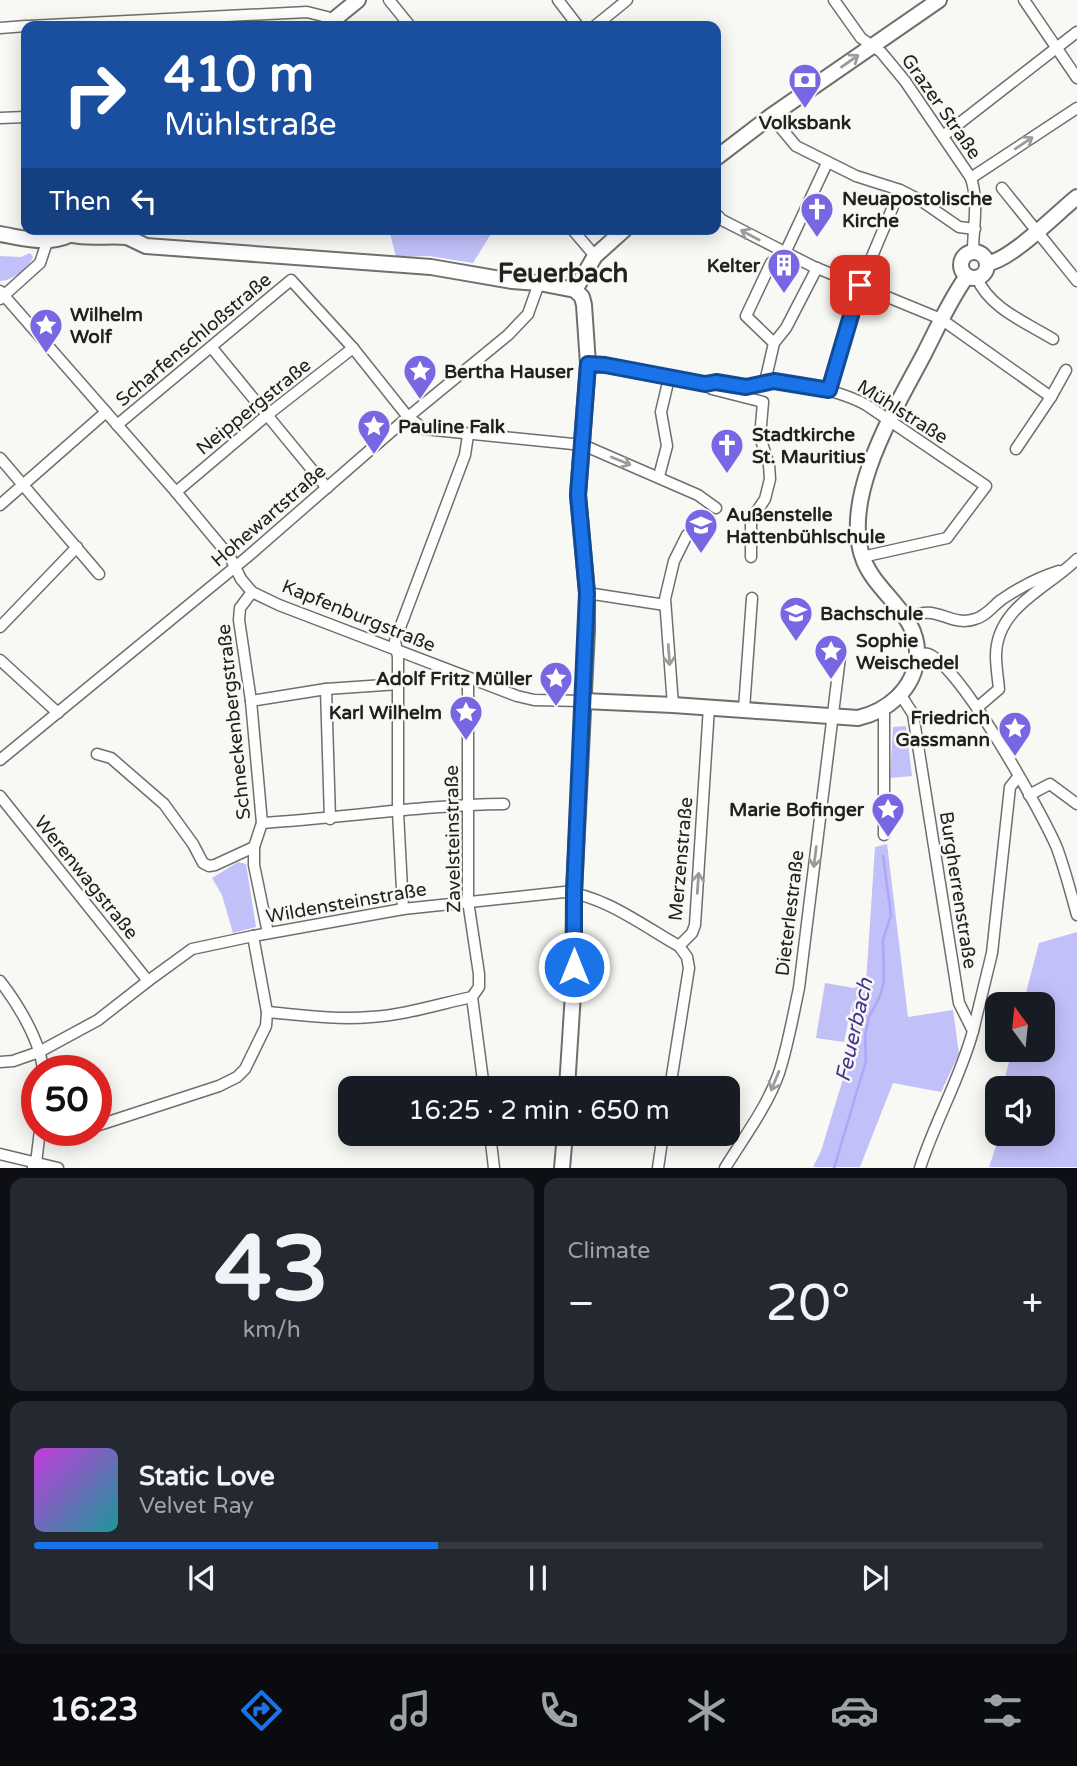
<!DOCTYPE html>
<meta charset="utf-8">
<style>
:root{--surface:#171b24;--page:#242831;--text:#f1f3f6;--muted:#9ea1a6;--line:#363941;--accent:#1a73e8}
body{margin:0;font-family:"Varela Round",sans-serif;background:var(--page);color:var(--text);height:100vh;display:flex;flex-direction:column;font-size:26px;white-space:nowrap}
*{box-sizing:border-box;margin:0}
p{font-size:23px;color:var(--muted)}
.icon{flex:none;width:38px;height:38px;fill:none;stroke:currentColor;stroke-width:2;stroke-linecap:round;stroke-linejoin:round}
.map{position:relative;height:1168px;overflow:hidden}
.sheet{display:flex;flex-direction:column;gap:10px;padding:10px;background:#0d0f14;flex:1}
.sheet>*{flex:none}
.guide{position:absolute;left:21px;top:21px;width:700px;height:214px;border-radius:14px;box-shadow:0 4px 18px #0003;background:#1a4fa0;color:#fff;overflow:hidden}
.needle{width:46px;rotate:345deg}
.controls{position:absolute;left:985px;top:992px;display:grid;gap:14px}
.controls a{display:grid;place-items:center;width:70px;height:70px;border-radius:14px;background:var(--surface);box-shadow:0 4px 18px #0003;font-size:35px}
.speed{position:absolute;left:21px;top:1055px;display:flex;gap:14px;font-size:35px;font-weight:700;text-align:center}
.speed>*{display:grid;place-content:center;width:91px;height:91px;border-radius:50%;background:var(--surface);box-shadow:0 4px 18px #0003;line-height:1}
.speed .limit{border:10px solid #d22;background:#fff;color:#111}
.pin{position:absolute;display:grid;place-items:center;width:60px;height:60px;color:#fff;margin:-30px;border-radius:14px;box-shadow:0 4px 10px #0006}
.me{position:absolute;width:77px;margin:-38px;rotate:0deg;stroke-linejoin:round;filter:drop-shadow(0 0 5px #0008)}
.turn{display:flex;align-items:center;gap:24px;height:147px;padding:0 28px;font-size:32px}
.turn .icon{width:91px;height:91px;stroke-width:2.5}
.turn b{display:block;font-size:49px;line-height:60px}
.then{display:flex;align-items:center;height:66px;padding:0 28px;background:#0003;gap:14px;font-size:26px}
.big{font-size:52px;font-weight:600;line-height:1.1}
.sheet .widget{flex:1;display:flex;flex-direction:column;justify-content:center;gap:10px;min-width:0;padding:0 24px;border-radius:14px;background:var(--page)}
.sheet .dial{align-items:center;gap:0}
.dial b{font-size:91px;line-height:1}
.song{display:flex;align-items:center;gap:21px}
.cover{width:84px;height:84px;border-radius:10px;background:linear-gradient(135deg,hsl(290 70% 55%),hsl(180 70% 35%))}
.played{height:7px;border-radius:4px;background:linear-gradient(90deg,var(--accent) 40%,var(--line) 40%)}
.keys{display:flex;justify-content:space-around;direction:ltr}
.heat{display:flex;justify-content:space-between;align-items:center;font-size:38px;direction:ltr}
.sheet .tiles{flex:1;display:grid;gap:10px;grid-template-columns:1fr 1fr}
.widget:last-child{grid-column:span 2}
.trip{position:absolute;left:338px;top:1076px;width:402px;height:70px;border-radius:14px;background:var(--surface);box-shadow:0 4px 18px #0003;font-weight:600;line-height:70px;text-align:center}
.tab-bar{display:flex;height:112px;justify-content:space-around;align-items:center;background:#090b0e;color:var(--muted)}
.tab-bar .icon{width:49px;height:49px}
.tab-bar .active{color:var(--accent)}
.tab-bar b{font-size:32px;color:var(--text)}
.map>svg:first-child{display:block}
.green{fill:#c2c0f8}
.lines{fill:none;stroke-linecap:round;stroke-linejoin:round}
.stream{stroke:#aca7f7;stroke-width:2.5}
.street-casing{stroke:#6f706c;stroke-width:13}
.secondary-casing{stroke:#6f706c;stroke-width:18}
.street{stroke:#fff;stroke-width:10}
.secondary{stroke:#fff;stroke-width:14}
.oneway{stroke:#9b9b9b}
.route-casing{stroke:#114b97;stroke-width:18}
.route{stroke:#1a73e8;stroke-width:12}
.labels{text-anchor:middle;stroke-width:5;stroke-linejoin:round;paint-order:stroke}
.street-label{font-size:19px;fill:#212120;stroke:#f8f8f4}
.poi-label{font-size:19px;font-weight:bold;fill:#212120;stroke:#f8f8f4;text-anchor:start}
.water-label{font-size:21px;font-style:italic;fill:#44348e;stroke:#f8f8f4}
.district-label{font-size:26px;font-weight:bold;fill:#212120;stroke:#f8f8f4}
</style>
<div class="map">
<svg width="1077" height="1168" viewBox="0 0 1077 1168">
<rect width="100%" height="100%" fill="#f8f8f4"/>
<g class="green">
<polygon points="389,229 494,229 473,263 429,256 396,257"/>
<path d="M30,253L33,257C29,268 12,281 0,281V256L21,257Z"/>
<polygon points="906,726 912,776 890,778 893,727"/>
<polygon points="887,844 908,1017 953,1010 959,1054 941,1092 893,1083 860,1167 813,1167 821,1151 847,1066 853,999 844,1042 816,1038 825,983 854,988 866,983 875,847"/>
<polygon points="238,862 246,864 256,927 233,933 222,895 212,878"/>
<polygon points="1077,932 1077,1167 989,1167 1000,1134 1043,1134 1043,1088 1013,1088 1003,1085 1012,1050 1043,1050 1043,1004 1023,1004 1039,943"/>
</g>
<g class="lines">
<polyline class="stream" points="834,1168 866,1061 865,1036 869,1017 880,996 884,981 883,940 891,915 883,856"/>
<defs>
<g id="street">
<polyline points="389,0 410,26"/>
<polyline points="558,0 578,26"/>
<path d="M834,0L861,38L881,52L905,81L971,178C979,204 973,226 973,252"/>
<polyline points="1024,0 1077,78"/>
<polyline points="29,26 307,12 327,17 335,25"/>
<polyline points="595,26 627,0"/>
<polyline points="0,28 26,26"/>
<polyline points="771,116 796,146 856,176 900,190 920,200 959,227 975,229"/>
<polyline points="0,118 26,117"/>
<polyline points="943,136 1077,32"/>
<polyline points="971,178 1077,108"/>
<polyline points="1002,188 1077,281"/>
<polyline points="716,214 722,220 812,266 941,319 1051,397"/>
<polyline points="572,229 595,256"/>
<polyline points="785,253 827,163"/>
<path d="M977,278C989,308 1027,323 1053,339"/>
<polyline points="0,291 176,492 230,557 241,579 252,592 279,605 517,696 534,700 583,701"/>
<polyline points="0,299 40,263 47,242"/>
<polyline points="774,343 746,316 771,263 785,253"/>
<polyline points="212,348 327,488"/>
<path d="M588,364L605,365L705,384C720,381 733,387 748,387C755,386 762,383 769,382C792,378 848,394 868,406L986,486L947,538L862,557"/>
<polyline points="765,382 774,343 786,328 817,268"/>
<polyline points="705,385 712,389 763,402 760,437 769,465 770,479 765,499 751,520 751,557"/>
<polyline points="829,390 860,285 900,190"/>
<polyline points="117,425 291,280 353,348 408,417 424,429 583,445 698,495 716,508"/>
<polyline points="1016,449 1051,397 1066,370"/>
<polyline points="0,458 99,574"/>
<polyline points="659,476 667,446 661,412 669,378"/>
<polyline points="176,492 266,416 353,348"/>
<polyline points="0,505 106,412"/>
<polyline points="252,592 240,608 239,620 251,701 262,823 254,847 254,865 268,933"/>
<polyline points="587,593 665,605"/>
<path d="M907,619C936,601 949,628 975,619C986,616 992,607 1001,600C1017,589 1040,577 1059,571"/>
<polyline points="0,627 77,547"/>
<path d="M917,654C919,654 925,653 928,654C960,665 1042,813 1057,848C1065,870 1071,893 1077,915"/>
<polyline points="0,660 58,713"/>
<polyline points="326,689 330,819"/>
<path d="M900,694L913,714L959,1003L973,1031C960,1079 935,1121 920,1168"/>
<polyline points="251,701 326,689 399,684"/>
<polyline points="673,705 665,599 674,561 687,535"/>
<path d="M978,707L999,689C998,678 996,667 996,656C996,607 1047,589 1077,559"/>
<polyline points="884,708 884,835"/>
<polyline points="744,709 752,598"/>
<polyline points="97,754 111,758 164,804 193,844 203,863 209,866 215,865 254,847"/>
<polyline points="0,760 246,558 408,417 508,335 528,314 539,283"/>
<polyline points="1029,795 1050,784 1077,804"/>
<polyline points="0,796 148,981"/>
<path d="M262,823C343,818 424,805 504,804"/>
<polyline points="403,909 398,812 398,657 395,641 465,455 468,435"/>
<polyline points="679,946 692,933 695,925 709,707"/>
<path d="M0,981C18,1004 41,1042 43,1071"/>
<polyline points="472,997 484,1088"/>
<path d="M267,1012C301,1015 336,1020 371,1017C405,1015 439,1004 472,997L479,987V974L468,901V679"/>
<polyline points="973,1031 992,953 1010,787 1018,777"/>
<path d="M0,1062L13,1061L39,1052L98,1020L148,981L192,949L253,936L403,909L564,892C603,895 645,927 679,946L687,957L689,968L670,1088"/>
<polyline points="96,1126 219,1086 237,1077 245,1069 266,1026 267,1012 253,936"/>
<polyline points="40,1134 67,1134 81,1130"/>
<polyline points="490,1134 494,1168"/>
<polyline points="0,1154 58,1168"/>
<polyline points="33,1167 36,1163 40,1130"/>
<polyline points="658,1168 663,1134"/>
<path d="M725,1168C744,1137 767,1107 779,1073C788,1045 793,1016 799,988L841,649"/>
</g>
<g id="secondary">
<polyline points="326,26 358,0"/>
<polyline points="716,158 771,116 939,0"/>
<polyline points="118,229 127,237 146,246 431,267 512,281 539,283 575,290"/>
<path d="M0,234C33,240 51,247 82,229"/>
<path d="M72,235C91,239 108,235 127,237"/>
<circle cx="974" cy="265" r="13"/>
<path d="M988,263C1011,260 1057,213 1077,197"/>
<polyline points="575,290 595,256 625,229"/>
<path d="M583,701L673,705L858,718C888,711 914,689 917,657C920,615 878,595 864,561C839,500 895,409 923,356C937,329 949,301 967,276"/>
<polyline points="567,1088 573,993 574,893 587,630 587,593 578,495 588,364 584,305 582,297 575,290"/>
<polyline points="562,1168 565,1134"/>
</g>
</defs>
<use href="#street" class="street-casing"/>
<use href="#secondary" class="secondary-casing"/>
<use href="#street" class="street"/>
<use href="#secondary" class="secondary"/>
</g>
<defs><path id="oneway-shaft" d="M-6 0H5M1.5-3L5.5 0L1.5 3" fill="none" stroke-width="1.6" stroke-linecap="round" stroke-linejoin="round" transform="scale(1.75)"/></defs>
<g class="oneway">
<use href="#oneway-shaft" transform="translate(850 61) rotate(-35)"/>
<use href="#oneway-shaft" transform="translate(1024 143) rotate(-34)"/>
<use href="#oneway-shaft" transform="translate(750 235) rotate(-152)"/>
<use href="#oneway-shaft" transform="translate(621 461) rotate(22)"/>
<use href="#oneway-shaft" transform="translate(669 655) rotate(86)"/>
<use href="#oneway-shaft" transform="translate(815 857) rotate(97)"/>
<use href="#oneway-shaft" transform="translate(698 883) rotate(-86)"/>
<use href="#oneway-shaft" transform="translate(775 1081) rotate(112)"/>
</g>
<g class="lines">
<defs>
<polyline id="route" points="574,967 574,893 587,593 578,495 588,364 605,365 705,384 716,382 746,387 774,381 829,390 860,285"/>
</defs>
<use href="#route" class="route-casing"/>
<use href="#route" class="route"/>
</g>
<defs>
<symbol id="bank-pin" viewBox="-11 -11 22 30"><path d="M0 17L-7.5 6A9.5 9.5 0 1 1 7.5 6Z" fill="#7867e2" stroke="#f8f8f4"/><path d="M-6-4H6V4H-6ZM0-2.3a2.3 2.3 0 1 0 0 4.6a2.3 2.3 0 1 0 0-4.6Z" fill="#fff"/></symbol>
<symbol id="church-pin" viewBox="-11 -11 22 30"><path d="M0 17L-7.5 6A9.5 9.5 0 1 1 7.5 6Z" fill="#7867e2" stroke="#f8f8f4"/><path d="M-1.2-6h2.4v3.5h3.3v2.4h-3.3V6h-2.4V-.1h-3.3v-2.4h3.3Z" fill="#fff"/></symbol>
<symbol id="building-pin" viewBox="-11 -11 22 30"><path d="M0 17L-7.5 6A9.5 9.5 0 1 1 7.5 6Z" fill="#7867e2" stroke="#f8f8f4"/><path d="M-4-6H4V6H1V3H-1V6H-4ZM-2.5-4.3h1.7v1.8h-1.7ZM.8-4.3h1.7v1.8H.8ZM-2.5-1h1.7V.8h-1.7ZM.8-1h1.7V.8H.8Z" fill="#fff"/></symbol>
<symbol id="sight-pin" viewBox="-11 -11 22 30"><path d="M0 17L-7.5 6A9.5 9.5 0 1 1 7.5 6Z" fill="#7867e2" stroke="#f8f8f4"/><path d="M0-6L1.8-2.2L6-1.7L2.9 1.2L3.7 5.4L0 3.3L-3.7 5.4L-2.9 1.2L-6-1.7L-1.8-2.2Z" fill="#fff"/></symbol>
<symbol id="school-pin" viewBox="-11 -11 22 30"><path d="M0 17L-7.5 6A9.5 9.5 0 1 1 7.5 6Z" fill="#7867e2" stroke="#f8f8f4"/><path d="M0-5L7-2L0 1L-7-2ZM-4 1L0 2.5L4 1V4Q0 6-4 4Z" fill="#fff"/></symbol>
</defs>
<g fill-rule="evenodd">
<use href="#bank-pin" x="786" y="61" width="38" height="52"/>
<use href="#church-pin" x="798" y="190" width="38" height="52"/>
<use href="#building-pin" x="765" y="246" width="38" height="52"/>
<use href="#sight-pin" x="27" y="306" width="38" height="52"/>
<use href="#sight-pin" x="401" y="352" width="38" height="52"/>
<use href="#sight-pin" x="355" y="407" width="38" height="52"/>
<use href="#church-pin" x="708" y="426" width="38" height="52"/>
<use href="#school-pin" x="682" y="506" width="38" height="52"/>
<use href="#school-pin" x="777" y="594" width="38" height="52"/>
<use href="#sight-pin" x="812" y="632" width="38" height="52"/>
<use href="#sight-pin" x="537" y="659" width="38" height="52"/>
<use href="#sight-pin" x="447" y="693" width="38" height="52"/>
<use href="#sight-pin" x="996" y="709" width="38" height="52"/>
<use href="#sight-pin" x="869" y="790" width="38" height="52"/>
</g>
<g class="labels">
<g class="street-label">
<text transform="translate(942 106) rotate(55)" y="7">Grazer Straße</text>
<text transform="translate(193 339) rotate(-40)" y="7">Scharfenschloßstraße</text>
<text transform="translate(253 406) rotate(-39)" y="7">Neippergstraße</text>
<text transform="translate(903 411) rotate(32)" y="7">Mühlstraße</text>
<text transform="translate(268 515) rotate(-41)" y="7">Hohewartstraße</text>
<text transform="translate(359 615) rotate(22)" y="7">Kapfenburgstraße</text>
<text transform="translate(233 722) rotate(-96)" y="7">Schneckenbergstraße</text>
<text transform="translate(452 839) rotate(-91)" y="7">Zavelsteinstraße</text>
<text transform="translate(680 859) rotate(-85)" y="7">Merzenstraße</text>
<text transform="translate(87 877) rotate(51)" y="7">Werenwagstraße</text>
<text transform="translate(959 890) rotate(81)" y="7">Burgherrenstraße</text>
<text transform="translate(346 902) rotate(-10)" y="7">Wildensteinstraße</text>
<text transform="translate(789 913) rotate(-83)" y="7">Dieterlestraße</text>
</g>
<g class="poi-label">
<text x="805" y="129" text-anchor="middle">Volksbank</text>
<text x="842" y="205">Neuapostolische<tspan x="842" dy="22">Kirche</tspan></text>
<text x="760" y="272" text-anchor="end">Kelter</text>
<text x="70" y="321">Wilhelm<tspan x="70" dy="22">Wolf</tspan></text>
<text x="444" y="378">Bertha Hauser</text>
<text x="398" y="433">Pauline Falk</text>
<text x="752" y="441">Stadtkirche<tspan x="752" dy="22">St. Mauritius</tspan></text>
<text x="726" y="521">Außenstelle<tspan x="726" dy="22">Hattenbühlschule</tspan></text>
<text x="820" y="620">Bachschule</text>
<text x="856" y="647">Sophie<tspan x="856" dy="22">Weischedel</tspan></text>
<text x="532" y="685" text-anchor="end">Adolf Fritz Müller</text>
<text x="442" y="719" text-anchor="end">Karl Wilhelm</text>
<text x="990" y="724" text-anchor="end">Friedrich<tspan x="990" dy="22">Gassmann</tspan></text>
<text x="864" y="816" text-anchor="end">Marie Bofinger</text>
</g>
<g class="water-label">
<text transform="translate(854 1030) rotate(-77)" y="7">Feuerbach</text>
</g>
<g class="district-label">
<text x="563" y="282">Feuerbach</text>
</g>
</g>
</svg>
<div class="controls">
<a><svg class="needle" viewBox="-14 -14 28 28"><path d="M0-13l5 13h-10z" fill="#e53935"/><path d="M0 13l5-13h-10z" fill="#9ea1a6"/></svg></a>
<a><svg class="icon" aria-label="sound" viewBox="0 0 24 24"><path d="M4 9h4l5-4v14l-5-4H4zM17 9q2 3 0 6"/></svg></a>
</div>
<div class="speed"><div class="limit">50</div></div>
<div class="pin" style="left:860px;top:285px;background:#d93025"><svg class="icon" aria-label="arrive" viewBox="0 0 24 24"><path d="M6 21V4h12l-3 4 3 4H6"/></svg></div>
<svg class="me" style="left:574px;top:967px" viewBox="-20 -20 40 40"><circle r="17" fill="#1a73e8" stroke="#fff" stroke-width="3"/><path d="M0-11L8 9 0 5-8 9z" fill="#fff"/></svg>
<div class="trip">16:25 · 2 min · 650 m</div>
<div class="guide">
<div class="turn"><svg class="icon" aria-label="right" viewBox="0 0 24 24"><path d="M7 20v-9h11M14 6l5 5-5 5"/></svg><div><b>410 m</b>Mühlstraße</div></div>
<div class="then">Then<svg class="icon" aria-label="left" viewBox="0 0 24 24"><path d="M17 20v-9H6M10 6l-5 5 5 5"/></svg></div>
</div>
</div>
<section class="sheet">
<div class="tiles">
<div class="widget dial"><b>43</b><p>km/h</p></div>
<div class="widget"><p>Climate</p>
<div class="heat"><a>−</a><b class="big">20°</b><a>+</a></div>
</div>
<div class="widget">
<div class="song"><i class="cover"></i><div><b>Static Love</b><p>Velvet Ray</p></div></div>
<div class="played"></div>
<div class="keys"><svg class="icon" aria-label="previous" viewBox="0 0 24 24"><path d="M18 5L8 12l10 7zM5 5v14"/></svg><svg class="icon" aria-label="pause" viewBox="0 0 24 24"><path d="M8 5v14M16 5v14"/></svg><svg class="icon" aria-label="next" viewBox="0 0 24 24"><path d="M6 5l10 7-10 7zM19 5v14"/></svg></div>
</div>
</div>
</section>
<nav class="tab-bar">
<b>16:23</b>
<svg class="icon active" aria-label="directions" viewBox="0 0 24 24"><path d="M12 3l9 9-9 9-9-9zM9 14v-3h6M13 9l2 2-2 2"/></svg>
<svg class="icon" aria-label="music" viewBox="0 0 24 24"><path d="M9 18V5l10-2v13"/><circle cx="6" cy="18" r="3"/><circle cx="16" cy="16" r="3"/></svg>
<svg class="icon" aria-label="phone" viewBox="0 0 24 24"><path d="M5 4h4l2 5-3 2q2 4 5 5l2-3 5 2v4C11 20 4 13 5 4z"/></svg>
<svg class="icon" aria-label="climate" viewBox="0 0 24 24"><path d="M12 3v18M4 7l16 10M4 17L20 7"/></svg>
<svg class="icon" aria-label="car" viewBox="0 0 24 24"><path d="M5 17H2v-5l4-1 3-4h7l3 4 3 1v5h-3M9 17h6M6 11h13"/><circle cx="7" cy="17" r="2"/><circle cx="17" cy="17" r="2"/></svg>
<svg class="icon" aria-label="filters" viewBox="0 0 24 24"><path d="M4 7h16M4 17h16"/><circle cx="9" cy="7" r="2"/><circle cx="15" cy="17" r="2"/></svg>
</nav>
